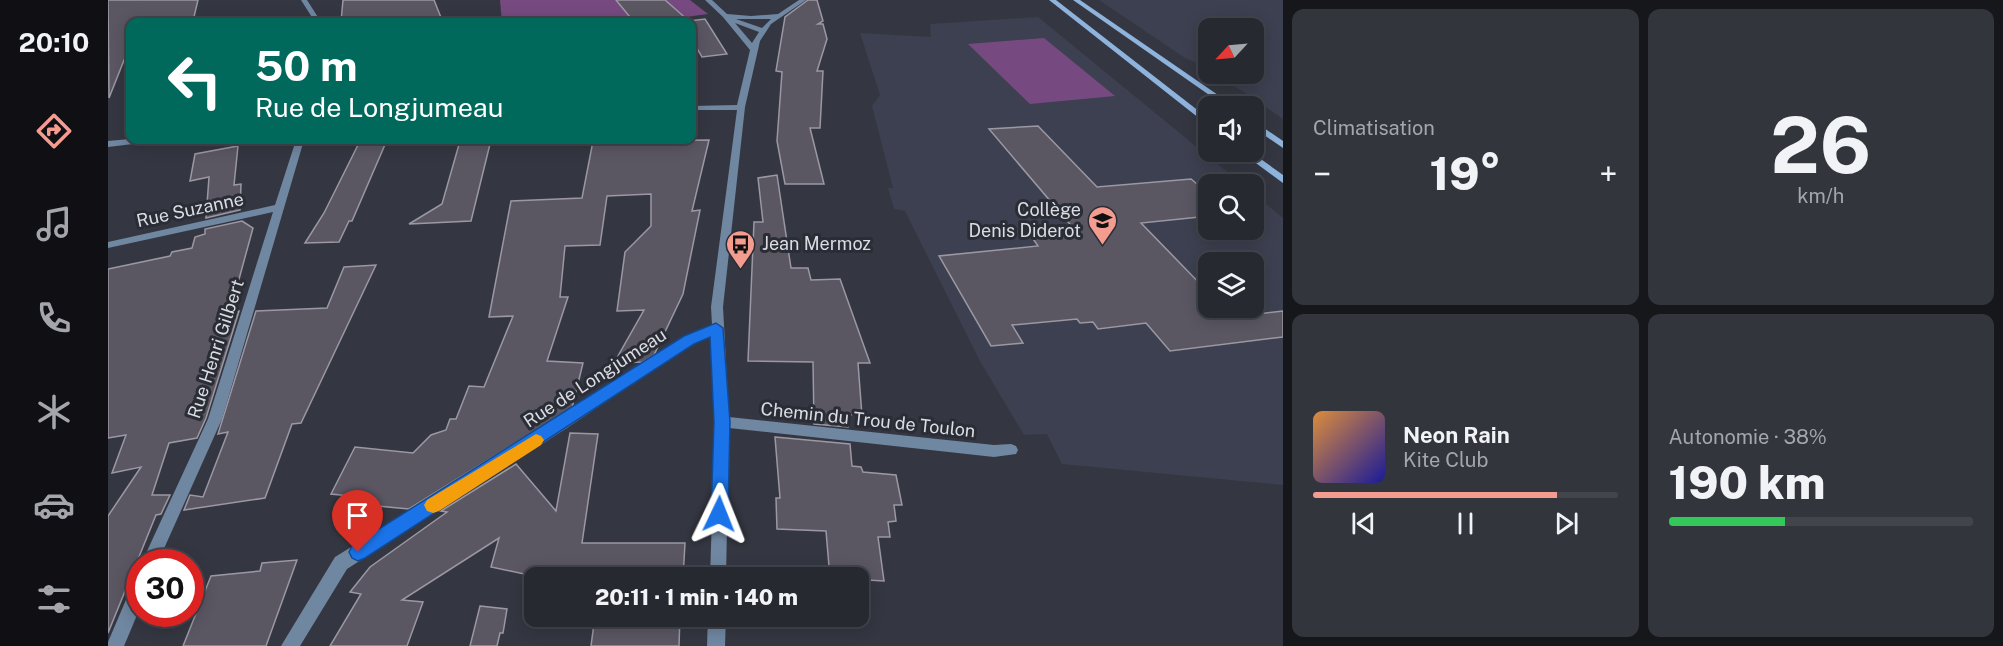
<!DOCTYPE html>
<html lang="fr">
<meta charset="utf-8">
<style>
:root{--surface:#272931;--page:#33353d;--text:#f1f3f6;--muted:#a4a6ab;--line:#43454d;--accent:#f59c91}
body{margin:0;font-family:"Public Sans",sans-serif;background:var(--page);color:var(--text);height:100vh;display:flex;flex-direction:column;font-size:22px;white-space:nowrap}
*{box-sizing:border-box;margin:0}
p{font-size:20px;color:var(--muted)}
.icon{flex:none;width:33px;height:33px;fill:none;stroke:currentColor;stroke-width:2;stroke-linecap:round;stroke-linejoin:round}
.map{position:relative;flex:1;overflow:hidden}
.sheet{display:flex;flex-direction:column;gap:9px;padding:9px;background:#15171b;width:720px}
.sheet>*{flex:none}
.hud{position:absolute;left:18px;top:18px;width:570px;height:126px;border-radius:12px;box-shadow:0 3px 15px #0003,0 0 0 2px var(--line);background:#00695c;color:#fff;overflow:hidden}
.needle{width:39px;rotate:244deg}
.controls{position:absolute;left:1090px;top:18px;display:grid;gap:12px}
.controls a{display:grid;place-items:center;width:66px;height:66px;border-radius:12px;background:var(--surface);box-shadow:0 3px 15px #0003,0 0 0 2px var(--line);font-size:30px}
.speed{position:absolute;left:18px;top:549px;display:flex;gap:12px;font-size:30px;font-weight:700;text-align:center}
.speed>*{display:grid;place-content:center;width:78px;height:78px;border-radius:50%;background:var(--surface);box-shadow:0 3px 15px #0003,0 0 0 2px var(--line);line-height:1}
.speed .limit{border:9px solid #d22;background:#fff;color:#111}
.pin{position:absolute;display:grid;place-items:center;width:51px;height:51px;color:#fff;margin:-62px -26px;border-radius:50% 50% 50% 0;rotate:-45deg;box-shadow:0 0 6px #0007}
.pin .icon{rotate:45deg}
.me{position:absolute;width:66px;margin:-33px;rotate:2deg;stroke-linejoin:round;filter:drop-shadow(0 0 4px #0008)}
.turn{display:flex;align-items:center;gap:21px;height:126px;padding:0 30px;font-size:27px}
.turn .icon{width:78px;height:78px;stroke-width:2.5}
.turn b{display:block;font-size:42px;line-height:51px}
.big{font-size:45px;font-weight:800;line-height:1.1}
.sheet .tile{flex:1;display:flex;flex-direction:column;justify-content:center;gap:9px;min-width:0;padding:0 21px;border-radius:12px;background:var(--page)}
.sheet .dial{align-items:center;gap:0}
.dial b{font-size:78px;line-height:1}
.song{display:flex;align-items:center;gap:18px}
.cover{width:72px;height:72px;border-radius:9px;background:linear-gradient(135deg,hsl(30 70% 55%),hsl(240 70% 35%))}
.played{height:6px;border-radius:3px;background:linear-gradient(90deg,var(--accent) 80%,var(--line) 80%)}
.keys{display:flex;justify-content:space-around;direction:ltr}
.heat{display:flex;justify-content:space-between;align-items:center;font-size:33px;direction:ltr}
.charge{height:9px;border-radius:4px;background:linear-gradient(90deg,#34c759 38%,var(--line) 0)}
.sheet .tiles{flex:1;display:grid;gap:9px;grid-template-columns:repeat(2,1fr)}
.trip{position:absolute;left:416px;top:567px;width:345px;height:60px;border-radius:12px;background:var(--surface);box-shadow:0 3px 15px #0003,0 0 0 2px var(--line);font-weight:800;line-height:60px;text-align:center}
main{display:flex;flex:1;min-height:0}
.dock{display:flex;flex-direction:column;width:108px;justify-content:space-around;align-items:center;background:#101014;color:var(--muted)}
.dock .icon{width:42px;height:42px}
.dock .active{color:var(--accent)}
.dock b{font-size:27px;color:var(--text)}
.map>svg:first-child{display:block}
.built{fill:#3c4050;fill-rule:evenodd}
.green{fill:#764a80}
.building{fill:#5a5763;stroke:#9b98a4;stroke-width:1.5}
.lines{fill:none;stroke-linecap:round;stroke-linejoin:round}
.minor{fill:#7087a1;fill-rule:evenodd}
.secondary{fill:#8eb3dd;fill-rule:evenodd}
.route{fill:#1a73e8;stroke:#114b97;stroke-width:1.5}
.slow{fill:#f59e0b}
.labels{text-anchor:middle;stroke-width:6;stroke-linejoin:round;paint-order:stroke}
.street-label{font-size:18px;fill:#dadce2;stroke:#2a2d36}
.poi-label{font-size:18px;fill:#dadce2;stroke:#2a2d36;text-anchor:end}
</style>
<main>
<nav class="dock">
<b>20:10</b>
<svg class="icon active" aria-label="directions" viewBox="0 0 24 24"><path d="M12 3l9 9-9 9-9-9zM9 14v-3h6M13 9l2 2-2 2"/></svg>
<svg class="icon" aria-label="music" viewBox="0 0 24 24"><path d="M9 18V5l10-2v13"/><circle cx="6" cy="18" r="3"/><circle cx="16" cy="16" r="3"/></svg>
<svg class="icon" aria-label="phone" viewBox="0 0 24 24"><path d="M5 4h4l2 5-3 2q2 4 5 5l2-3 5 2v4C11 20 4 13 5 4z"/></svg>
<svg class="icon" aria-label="climate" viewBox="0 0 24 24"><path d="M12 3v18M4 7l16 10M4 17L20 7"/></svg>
<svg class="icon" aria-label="car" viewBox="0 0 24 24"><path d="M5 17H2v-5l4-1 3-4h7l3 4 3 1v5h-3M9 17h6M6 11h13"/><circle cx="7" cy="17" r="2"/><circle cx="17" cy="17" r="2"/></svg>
<svg class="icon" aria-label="filters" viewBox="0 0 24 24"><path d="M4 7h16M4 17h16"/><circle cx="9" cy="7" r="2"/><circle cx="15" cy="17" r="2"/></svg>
</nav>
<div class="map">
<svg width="1175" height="646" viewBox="0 0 1175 646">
<rect width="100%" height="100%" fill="#343741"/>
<g class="built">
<polygon points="991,0 1175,0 1175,119 1109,74 1146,74 1146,28 1101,28 1101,68 1077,58"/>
<path d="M930,17L1134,184H1101V230H1146V194L1175,218V485L954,464L939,434L916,435L873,363L797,211L786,209L780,188H785L764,106L772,95L752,33L823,37L822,24ZM1101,262H1146V308H1101Z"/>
</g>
<g class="green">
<polygon points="392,0 582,0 600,14 540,22 394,22"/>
<polygon points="936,38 1007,96 922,104 860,44"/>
</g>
<g class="building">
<polygon points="0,0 90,0 85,21 22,22 22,45 1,98"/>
<polygon points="235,0 326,0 334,20 233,22"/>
<polygon points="508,0 557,0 581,21 597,19 619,54 594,57 584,40 584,22 526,22"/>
<polygon points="700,0 709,0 715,21 710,24 715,24 719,39 709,71 715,71 712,128 702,128 716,184 677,184 669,141 674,72 668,71 677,17"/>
<polygon points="930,126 989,187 1083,179 1101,194 1101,216 1033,223 1101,293 1101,308 1115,308 1124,317 1175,311 1175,337 1062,351 1038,323 990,329 985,322 972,323 969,319 904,325 915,343 883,346 831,256 930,246 921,233 966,229 881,129"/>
<polygon points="279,140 244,221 241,221 231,242 197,243 216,213 252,141"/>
<polygon points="383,140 363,221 301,224 334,204 352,141"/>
<polygon points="601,140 584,211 592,210 575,294 546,355 535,362 506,363 536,310 509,311 517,252 543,226 543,194 499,196 492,245 457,246 452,297 460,297 439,361 475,363 464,408 301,509 259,505 262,498 223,494 247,447 305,453 323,435 338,430 342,419 348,419 361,386 376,387 405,316 381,317 403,201 474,198 485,141"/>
<polygon points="130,146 126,185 133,184 132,210 98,218 101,177 82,181 87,154"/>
<polygon points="669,175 683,268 700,268 703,280 732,279 762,363 750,363 754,416 739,414 740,427 706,424 705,362 640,361 646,222 655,222 650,178"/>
<polygon points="134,221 145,228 122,312 131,311 98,418 89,438 61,443 44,495 62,495 53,514 48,515 0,633 0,516 33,467 4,473 18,435 0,438 0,269 62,256 64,252 84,248 87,237 97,234 97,229"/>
<polygon points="268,265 193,423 184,424 157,498 76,510 82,495 95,497 120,432 110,434 148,311 219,308 236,267"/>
<polygon points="462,433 490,434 474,543 577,543 575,578 421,575 383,567 391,538 294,600 315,602 299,646 222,646 253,594 242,592 262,567 339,512 333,511 408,464 448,511"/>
<polygon points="667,437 742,444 744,466 753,467 755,472 788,475 794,505 786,505 788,521 780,522 782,537 770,537 776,581 722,578 718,531 669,529 668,498 672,498"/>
<polygon points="189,560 158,646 75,646 103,576 152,571 154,563"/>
<polygon points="372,606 399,609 395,633 392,633 389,646 362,646"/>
<polygon points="487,616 572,616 571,646 483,646"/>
</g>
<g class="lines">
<g class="minor">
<polygon points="193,0 199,0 213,22 207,22"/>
<path d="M597,0H604L619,14L643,16L670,14L691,0H698L663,24L652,41L637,107L615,307L621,417L886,445L903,444L908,446L910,450L908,454L886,457L621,428L618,578H602L607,422L604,335L585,343L459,428L239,569L192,646H173L227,557L449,420L577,337L604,325L603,307L629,110H584V106L629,105L642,50L615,17ZM628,19H663L654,28ZM627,23L651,32L644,43Z"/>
<polygon points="22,139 37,140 33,143 0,147 0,141"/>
<polygon points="188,140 196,140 114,419 50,562 34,562 100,419 165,212 0,248 0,242 167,205"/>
<polygon points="32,579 32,608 16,646 0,646 0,642 26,581"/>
<polygon points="600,616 618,616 617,646 599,646"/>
</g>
<g class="secondary">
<polygon points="941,0 948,0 1101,119 1101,126"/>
<polygon points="965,0 972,0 1126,106 1117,106"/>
<polygon points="1146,121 1175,141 1175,148 1146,128"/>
<polygon points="1133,152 1143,152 1175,175 1175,183"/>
</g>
</g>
<polygon class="route" points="608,323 615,328 622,422 620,514 618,519 611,522 605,519 603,514 606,422 602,337 586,344 257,558 250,561 244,558 241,552 244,546 576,336"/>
<polygon class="slow" points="428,434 433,436 436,440 433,445 331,511 325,513 319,511 316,505 319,500"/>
<defs>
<symbol id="school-pin" viewBox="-11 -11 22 30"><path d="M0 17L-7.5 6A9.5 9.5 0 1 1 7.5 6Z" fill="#f59c91" stroke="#2a2d36"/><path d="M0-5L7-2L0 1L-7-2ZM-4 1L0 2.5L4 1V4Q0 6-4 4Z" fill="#111"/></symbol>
<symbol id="bus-pin" viewBox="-11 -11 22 30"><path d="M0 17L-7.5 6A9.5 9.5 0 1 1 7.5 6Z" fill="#f59c91" stroke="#2a2d36"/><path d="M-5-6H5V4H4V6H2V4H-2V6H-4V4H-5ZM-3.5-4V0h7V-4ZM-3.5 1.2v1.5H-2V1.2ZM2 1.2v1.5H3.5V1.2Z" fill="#111"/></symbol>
</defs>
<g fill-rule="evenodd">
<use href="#school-pin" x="978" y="204" width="33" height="45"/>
<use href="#bus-pin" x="616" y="228" width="33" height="45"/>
</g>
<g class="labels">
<g class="street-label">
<text transform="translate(82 210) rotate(-12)" y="6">Rue Suzanne</text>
<text transform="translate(108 349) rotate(-72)" y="6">Rue Henri Gilbert</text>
<text transform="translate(487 378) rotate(-33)" y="6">Rue de Longjumeau</text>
<text transform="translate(760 420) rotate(6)" y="6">Chemin du Trou de Toulon</text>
</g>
<g class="poi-label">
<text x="973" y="216">Collège<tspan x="973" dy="21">Denis Diderot</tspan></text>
<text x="654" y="250" text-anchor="start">Jean Mermoz</text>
</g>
</g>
</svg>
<div class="controls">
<a><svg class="needle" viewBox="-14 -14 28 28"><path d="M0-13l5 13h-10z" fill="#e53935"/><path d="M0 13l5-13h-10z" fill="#a4a6ab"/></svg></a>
<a><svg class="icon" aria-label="sound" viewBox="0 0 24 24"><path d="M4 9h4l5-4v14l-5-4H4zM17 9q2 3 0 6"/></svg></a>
<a><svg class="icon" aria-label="search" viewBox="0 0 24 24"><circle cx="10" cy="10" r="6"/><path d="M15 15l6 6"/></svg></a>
<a><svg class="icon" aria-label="layers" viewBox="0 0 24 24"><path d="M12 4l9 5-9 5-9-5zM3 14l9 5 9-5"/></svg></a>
</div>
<div class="speed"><div class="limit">30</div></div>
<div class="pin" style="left:250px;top:552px;background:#d93025"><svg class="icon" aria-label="arrive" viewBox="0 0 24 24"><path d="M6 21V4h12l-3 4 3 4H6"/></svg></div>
<svg class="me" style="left:611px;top:514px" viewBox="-20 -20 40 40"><path d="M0-17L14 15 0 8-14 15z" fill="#1a73e8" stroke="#fff" stroke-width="4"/></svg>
<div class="trip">20:11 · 1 min · 140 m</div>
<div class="hud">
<div class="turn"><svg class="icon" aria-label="left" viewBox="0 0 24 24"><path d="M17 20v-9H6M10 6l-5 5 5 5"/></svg><div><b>50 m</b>Rue de Longjumeau</div></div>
</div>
</div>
<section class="sheet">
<div class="tiles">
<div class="tile"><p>Climatisation</p>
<div class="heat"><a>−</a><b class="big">19°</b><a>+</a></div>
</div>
<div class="tile dial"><b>26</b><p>km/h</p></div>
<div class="tile">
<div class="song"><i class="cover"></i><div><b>Neon Rain</b><p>Kite Club</p></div></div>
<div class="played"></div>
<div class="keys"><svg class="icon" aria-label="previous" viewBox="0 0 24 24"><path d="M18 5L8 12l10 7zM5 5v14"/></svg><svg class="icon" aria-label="pause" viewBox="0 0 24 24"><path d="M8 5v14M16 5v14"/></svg><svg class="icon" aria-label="next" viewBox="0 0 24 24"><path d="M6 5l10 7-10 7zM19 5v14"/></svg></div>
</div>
<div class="tile"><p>Autonomie · 38%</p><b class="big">190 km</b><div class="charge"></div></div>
</div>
</section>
</main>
